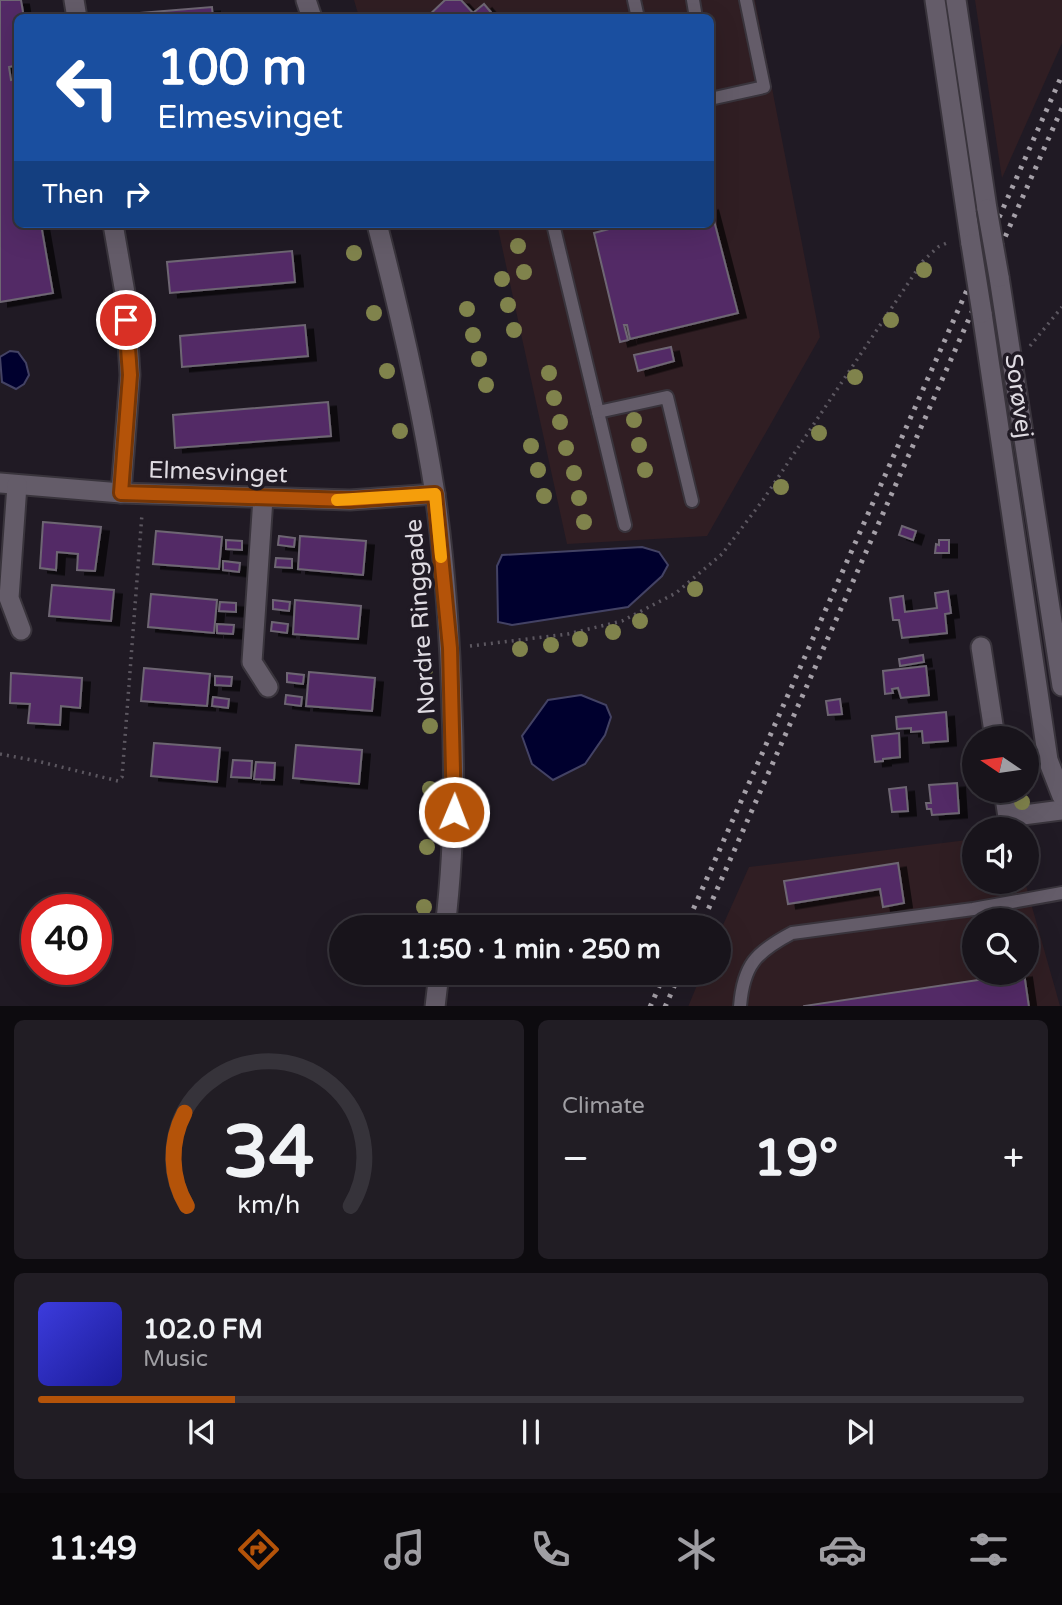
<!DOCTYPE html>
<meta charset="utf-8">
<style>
:root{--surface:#18141b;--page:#211d24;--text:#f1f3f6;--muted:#9f9ea3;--line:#36333a;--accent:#b45309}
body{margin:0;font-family:"Varela Round",sans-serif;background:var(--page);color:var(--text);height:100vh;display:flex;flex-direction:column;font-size:26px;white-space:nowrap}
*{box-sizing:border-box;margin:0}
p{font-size:23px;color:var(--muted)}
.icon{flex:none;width:38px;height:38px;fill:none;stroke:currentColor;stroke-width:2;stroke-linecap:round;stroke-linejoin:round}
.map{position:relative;height:1006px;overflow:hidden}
.sheet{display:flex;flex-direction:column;gap:14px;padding:14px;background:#0d0b0f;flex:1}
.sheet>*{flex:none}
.hud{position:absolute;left:14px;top:14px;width:700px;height:214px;border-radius:10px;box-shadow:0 7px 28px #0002,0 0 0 2px var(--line);background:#1a4fa0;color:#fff;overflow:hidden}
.needle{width:46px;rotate:283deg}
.controls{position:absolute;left:962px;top:726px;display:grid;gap:14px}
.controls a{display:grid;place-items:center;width:77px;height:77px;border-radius:50%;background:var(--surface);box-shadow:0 7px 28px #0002,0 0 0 2px var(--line);font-size:35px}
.speed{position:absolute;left:21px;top:894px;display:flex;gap:14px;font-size:35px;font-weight:700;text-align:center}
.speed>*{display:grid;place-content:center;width:91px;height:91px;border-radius:50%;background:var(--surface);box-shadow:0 7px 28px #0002,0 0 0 2px var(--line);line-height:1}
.speed .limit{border:10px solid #d22;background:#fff;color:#111}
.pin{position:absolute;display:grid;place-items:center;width:60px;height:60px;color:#fff;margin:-30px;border:4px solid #fff;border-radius:50%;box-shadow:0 2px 7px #0007}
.me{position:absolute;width:77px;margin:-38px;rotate:1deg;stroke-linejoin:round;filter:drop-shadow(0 0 5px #0008)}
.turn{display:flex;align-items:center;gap:24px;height:147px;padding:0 28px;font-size:32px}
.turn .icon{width:91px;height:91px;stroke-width:2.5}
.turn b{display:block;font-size:49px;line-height:60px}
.then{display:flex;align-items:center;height:66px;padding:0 28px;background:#0003;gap:14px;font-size:26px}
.big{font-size:52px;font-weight:800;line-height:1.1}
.sheet .card{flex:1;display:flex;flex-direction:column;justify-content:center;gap:10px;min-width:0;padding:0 24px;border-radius:10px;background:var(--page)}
.sheet .dial{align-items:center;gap:0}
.dial svg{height:182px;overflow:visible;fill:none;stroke:var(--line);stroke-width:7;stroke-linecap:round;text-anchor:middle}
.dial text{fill:var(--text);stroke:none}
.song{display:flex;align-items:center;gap:21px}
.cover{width:84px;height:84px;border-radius:10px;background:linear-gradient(135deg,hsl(240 70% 55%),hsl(240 70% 35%))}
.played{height:7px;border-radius:4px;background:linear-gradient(90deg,var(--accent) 20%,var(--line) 20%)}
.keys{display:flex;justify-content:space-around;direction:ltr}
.heat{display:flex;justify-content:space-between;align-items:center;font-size:38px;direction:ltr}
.sheet .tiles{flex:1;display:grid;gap:14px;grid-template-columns:1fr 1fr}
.card:last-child{grid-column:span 2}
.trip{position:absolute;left:329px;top:915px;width:402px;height:70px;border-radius:35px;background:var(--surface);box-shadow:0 7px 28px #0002,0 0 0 2px var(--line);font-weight:800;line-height:70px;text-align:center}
.tab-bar{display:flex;height:112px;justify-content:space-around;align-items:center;background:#0a080b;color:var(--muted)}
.tab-bar .icon{width:49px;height:49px}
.tab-bar .current{color:var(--accent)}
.tab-bar b{font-size:32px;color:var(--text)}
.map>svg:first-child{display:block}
.industrial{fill:#301e23;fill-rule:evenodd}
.water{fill:#00002e;stroke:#434264;stroke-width:2}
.building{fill:#522c66;stroke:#6e6673;stroke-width:2;filter:url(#shadow)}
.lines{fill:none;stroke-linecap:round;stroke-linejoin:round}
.service-casing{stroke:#39343c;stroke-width:16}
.minor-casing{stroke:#39343c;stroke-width:23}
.tertiary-casing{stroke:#39343c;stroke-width:23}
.path{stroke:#5c5760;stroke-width:3.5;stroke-dasharray:2 5;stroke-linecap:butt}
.service{stroke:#645c69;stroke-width:12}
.minor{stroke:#645c69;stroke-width:19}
.tertiary{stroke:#645c69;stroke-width:19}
.rail{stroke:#a5a0a8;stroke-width:5;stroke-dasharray:3.5 7;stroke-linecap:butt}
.tertiary-bridge-casing{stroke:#39343c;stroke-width:23;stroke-linecap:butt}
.tertiary-bridge{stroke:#645c69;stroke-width:19}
.tree{fill:#80834c}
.route-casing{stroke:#753606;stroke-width:18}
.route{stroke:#b45309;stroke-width:12}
.slow{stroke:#f59e0b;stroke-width:12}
.labels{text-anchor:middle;stroke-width:7;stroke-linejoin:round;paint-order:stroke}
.street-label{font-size:24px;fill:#dfdbe2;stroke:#201a24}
</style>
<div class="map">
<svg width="1062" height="1007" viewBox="0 0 1062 1007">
<defs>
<filter id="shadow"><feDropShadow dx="8" dy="4.5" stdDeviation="0" flood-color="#0009"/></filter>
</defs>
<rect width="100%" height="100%" fill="#201a24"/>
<g class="industrial">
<polygon points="354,0 755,0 820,337 707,536 567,544 497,224 710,224 710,18 359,17"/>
<polygon points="975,0 1062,0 1062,43 1002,178"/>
<path d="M975,839V882H1025L1060,1006L688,1007L702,973H719V934L749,867ZM975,920H1027V973H975Z"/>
</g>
<g class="water">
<polygon points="10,351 18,352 26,363 29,375 24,384 16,389 2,382 0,357"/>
<polygon points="642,547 659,552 668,565 662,576 628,607 512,625 498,622 497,566 502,555"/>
<polygon points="581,695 606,705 611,717 605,735 585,764 553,780 532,764 522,736 548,700"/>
</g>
<g class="building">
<polygon points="0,0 21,0 24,18 18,18 18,65 9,67 11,80 18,78 18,224 41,224 53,293 0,302"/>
<polygon points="445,0 461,0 473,13 484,4 496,18 426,18"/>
<polygon points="212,7 213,18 116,18 116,15"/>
<polygon points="710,205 738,313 630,339 627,325 624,325 628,340 620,342 594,233 609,229 608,224 710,224"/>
<polygon points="292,251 295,282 170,293 167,262"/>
<polygon points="305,325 308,356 182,367 180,336"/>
<polygon points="671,347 674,361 638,371 634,355"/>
<polygon points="328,402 331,436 175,448 173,415"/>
<polygon points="43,522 101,527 95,571 77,570 78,554 57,552 56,570 40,568"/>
<polygon points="902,526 916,531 913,540 899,535"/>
<polygon points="156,531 222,537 219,569 153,564"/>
<polygon points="279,536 295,538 294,547 278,545"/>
<polygon points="300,536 366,541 363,575 298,569"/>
<polygon points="226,540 242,541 242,550 226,549"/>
<polygon points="939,540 949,540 949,553 935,553 936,544 939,545"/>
<polygon points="276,558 292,559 292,568 275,567"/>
<polygon points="223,561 240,563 239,572 223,570"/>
<polygon points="52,585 114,590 111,621 49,616"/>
<polygon points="948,591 951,613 945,614 947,633 902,638 899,620 893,620 890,598 903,596 905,612 937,608 935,593"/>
<polygon points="151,594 217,600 214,633 148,627"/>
<polygon points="273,600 290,602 289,611 273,609"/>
<polygon points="295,600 361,606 358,639 293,634"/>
<polygon points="220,602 236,603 236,612 219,611"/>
<polygon points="272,622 288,624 287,633 271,631"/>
<polygon points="217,624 234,625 233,634 217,633"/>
<polygon points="923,655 924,662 900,666 899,659"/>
<polygon points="926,666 929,695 901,698 898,688 892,689 893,693 885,694 883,671"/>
<polygon points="144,668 210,674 207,706 141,701"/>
<polygon points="309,672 375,678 372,711 306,706"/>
<polygon points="11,673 82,678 80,708 61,706 60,725 28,723 30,704 10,703"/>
<polygon points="287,673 304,675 303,684 287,682"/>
<polygon points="215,676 232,677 231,686 215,685"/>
<polygon points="286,695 302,697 301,706 285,704"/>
<polygon points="213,697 229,699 228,708 212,706"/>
<polygon points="840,699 842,714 828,715 826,701"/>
<polygon points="946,712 948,741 923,743 922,731 911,732 911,728 897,729 896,717"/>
<polygon points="899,733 900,757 883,759 883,761 875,762 872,736"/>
<polygon points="154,743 220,748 217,782 151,776"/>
<polygon points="296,745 362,750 359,784 293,778"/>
<polygon points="233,760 252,761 251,778 231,777"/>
<polygon points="256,762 275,763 274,780 254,779"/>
<polygon points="957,783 959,813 932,815 931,809 927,809 926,803 931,803 929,785"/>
<polygon points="906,787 908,811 892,812 889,789"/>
<polygon points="898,863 904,903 883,907 880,889 788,904 784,881"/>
<polygon points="1024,973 1029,1007 804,1007 804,1006"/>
</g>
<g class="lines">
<defs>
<g id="service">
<polyline points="634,0 638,18"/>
<polyline points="693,0 696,18"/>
<polyline points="710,99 764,87 746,0"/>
<polyline points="553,224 625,525"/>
<polyline points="598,412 667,397 692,501"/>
<path d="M740,1007C743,965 756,952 792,933L973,909L1062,893"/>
</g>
<g id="minor">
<polyline points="74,0 77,18"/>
<polyline points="113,224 125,293 130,375 121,493"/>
<polyline points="0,483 121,493 350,500 435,494"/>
<polyline points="17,485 9,598 21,630"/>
<polyline points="263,498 252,662 268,687"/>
<polyline points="981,647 995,738"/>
<polyline points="1004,791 1008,817 1062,810"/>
</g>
<g id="tertiary">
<polyline points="306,0 312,18"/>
<polyline points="935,0 971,244"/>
<polyline points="956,0 987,209"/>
<path d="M377,224C400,313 421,403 435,494C445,565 450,638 452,710C455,783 454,855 445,928"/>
<polyline points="999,277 1062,686"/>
<polyline points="982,313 1048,760 1062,796"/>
<polyline points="435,1007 439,973"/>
</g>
</defs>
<use href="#service" class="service-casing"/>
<use href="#minor" class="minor-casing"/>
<use href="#tertiary" class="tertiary-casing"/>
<g class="path">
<polyline points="15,71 18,70"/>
<polyline points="1030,346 1062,307"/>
<polyline points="470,646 568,634 622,621 676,593 722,554 763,500 923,261 938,247 949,242"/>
<polyline points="0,754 37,761 118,781 122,777 142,514"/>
</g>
<use href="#service" class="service"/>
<use href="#minor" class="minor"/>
<use href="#tertiary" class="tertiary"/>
<g class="rail">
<polyline points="685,928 1062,75"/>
<polyline points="700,928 1062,108"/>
<polyline points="650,1007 665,973"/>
<polyline points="665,1007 680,973"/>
</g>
<defs>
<g id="tertiary-bridge">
<polyline points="987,209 999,277"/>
<polyline points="971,244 982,313"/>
</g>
</defs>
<use href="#tertiary-bridge" class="tertiary-bridge-casing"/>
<use href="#tertiary-bridge" class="tertiary-bridge"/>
</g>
<g class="tree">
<circle cx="518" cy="246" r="8"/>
<circle cx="354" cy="253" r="8"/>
<circle cx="924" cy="270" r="8"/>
<circle cx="524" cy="272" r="8"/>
<circle cx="502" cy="279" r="8"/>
<circle cx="508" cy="305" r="8"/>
<circle cx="467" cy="309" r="8"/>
<circle cx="374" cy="313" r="8"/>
<circle cx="891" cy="320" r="8"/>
<circle cx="514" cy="330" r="8"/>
<circle cx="473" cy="335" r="8"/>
<circle cx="479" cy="359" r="8"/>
<circle cx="387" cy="371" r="8"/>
<circle cx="549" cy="373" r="8"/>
<circle cx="855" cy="377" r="8"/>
<circle cx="486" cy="385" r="8"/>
<circle cx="554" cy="398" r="8"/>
<circle cx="634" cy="420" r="8"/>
<circle cx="560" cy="422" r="8"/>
<circle cx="400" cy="431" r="8"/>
<circle cx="819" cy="433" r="8"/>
<circle cx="639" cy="445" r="8"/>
<circle cx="531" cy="446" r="8"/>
<circle cx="566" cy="448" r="8"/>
<circle cx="538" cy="470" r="8"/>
<circle cx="645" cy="470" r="8"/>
<circle cx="574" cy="473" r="8"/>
<circle cx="781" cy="487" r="8"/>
<circle cx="544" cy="496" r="8"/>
<circle cx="579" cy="498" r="8"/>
<circle cx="584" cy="522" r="8"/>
<circle cx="695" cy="589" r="8"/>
<circle cx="640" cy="621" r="8"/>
<circle cx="613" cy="632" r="8"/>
<circle cx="580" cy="639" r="8"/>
<circle cx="551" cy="645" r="8"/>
<circle cx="520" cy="649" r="8"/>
<circle cx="425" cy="670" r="8"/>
<circle cx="430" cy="726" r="8"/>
<circle cx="430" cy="789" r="8"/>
<circle cx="1022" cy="802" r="8"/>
<circle cx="427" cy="847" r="8"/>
<circle cx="424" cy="907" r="8"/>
</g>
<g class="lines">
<defs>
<polyline id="route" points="126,320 130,375 121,493 350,500 435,494 450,648 454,812"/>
</defs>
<use href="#route" class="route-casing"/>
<use href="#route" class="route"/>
<polyline class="slow" points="337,500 435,494 441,557"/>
</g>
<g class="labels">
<g class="street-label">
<text transform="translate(1019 396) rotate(82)" y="8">Sorøvej</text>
<text transform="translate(218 472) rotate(2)" y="8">Elmesvinget</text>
<text transform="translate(420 617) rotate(-94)" y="8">Nordre Ringgade</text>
</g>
</g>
</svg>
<div class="controls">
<a><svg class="needle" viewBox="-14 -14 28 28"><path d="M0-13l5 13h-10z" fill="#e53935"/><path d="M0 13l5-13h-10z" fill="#9f9ea3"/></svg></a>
<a><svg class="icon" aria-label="sound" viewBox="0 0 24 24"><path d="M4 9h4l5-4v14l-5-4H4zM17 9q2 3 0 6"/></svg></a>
<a><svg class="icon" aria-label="search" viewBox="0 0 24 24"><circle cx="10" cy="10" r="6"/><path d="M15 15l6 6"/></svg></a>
</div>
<div class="speed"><div class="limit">40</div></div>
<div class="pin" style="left:126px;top:320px;background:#d93025"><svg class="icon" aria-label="arrive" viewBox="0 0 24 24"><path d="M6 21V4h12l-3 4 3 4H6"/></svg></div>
<svg class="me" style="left:454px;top:812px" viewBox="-20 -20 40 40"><circle r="17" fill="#b45309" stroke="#fff" stroke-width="3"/><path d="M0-11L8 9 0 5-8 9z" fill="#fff"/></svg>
<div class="trip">11:50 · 1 min · 250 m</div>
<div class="hud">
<div class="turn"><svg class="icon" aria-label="left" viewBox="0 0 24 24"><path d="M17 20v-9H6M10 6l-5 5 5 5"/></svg><div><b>100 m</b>Elmesvinget</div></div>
<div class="then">Then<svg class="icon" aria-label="right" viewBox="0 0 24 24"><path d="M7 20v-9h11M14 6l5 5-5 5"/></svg></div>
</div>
</div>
<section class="sheet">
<div class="tiles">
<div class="card dial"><svg viewBox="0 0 100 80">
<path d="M14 69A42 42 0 1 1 86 69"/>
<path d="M14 69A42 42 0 0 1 13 28" stroke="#b45309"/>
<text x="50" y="56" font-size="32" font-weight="700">34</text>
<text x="50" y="72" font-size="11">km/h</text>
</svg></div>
<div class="card"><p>Climate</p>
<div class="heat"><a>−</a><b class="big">19°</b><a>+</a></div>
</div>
<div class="card">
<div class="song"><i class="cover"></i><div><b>102.0 FM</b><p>Music</p></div></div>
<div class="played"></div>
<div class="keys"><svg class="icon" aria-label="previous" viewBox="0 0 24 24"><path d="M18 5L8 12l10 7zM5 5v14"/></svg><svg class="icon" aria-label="pause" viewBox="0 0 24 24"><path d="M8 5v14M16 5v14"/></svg><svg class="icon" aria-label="next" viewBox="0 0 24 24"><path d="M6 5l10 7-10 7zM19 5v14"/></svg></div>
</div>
</div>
</section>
<nav class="tab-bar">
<b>11:49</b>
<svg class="icon current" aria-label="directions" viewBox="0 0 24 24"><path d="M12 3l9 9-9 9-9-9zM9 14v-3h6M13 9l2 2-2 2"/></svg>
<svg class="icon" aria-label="music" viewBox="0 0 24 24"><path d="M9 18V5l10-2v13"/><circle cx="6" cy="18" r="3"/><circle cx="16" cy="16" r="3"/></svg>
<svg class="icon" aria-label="phone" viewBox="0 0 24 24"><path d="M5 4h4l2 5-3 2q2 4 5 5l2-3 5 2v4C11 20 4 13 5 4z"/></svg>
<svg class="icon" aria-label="climate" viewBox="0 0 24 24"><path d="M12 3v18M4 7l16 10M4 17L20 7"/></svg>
<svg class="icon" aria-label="car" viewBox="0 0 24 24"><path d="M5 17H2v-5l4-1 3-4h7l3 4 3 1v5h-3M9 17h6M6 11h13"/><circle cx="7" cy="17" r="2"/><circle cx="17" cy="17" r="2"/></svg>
<svg class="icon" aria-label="filters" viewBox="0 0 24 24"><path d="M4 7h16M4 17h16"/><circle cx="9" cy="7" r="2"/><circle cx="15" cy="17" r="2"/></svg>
</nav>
